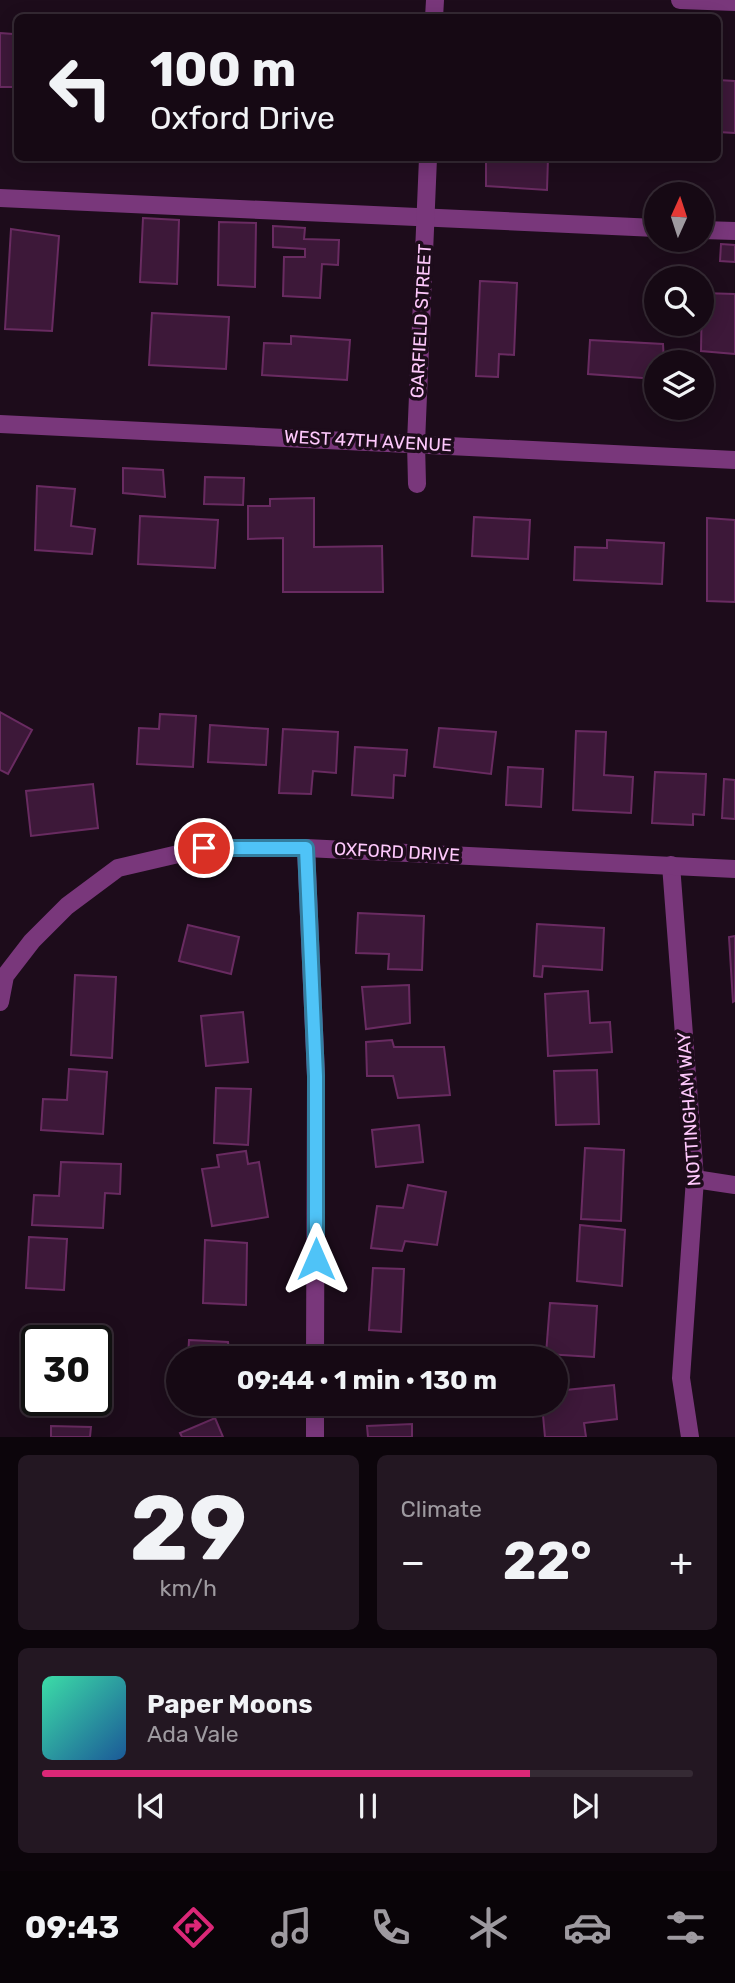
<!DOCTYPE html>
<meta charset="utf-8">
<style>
:root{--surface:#160914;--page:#231722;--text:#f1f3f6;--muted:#9e9aa0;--line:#352a34;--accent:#db2777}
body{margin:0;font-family:Rubik,sans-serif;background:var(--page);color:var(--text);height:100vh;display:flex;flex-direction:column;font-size:26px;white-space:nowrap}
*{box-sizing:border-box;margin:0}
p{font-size:23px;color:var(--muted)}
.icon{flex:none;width:38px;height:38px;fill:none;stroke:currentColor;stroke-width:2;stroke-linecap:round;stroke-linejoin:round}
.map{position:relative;height:1437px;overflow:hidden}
.panel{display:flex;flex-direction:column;gap:18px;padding:18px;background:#0c050b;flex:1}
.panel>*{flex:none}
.hud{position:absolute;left:14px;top:14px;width:707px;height:147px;border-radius:10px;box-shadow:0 4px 18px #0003,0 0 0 2px var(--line);background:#160914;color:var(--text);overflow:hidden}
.needle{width:46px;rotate:3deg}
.tools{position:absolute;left:644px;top:182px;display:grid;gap:14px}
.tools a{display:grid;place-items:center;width:70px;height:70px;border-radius:50%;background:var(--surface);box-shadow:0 4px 18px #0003,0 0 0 2px var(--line);font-size:35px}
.speed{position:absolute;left:21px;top:1325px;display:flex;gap:14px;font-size:35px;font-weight:700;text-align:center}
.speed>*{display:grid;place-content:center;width:91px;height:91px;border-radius:50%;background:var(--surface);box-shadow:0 4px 18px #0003,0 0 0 2px var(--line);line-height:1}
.speed .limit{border:4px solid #111;border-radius:10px;background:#fff;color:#111}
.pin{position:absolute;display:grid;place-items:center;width:60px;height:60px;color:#fff;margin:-30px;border:4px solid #fff;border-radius:50%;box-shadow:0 2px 7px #0007}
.me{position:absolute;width:77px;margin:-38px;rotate:0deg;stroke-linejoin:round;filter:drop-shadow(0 0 5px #0008)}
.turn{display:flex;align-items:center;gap:24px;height:147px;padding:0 21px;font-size:32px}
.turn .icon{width:91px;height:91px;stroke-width:2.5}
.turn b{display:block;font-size:49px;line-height:60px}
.big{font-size:52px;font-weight:700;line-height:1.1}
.panel .widget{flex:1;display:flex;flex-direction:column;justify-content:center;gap:10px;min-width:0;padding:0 24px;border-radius:10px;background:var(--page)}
.panel .dial{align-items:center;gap:0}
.dial b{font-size:91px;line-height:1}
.song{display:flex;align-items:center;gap:21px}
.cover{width:84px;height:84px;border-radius:10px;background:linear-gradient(135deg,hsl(160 70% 55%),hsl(210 70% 35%))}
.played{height:7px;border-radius:4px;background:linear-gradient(90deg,var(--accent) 75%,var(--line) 75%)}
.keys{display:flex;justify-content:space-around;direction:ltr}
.heat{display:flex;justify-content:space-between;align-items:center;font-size:38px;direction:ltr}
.panel .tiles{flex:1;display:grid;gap:18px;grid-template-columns:1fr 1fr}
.widget:last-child{grid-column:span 2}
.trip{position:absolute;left:166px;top:1346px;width:402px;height:70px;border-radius:35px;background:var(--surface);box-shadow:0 4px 18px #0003,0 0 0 2px var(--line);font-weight:700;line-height:70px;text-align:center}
.dock{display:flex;height:112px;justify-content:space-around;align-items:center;background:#090408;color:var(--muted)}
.dock .icon{width:49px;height:49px}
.dock .active{color:var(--accent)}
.dock b{font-size:32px;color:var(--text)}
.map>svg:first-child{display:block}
.building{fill:#3d1839;stroke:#692b61;stroke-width:2}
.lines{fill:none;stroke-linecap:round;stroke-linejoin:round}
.minor{stroke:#79377b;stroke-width:18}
.route-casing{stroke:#337fa1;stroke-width:18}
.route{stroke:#4fc3f7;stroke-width:12}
.labels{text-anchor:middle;stroke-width:7;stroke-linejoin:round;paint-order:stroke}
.street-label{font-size:18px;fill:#fec8fc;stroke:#1d0c1b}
</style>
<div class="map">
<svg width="735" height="1437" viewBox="0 0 735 1437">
<rect width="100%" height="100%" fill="#1d0c1b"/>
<g class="building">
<polygon points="0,33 13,34 14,87 0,87"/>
<polygon points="718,80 735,81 735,133 718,132"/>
<polygon points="486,158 548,158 547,190 486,186"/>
<polygon points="143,218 179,220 177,284 140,282"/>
<polygon points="219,222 256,223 255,287 218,285"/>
<polygon points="273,226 305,228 304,239 339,240 338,265 322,264 320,298 283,296 284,257 305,257 305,249 273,247"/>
<polygon points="11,229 59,236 52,331 5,329"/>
<polygon points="721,244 735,245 735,262 720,261"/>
<polygon points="480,281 517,283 514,355 499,354 498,377 476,376"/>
<polygon points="702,293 735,294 735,354 701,351"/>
<polygon points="152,313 229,317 226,369 149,365"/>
<polygon points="291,336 350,340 347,380 262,375 264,343 291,344"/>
<polygon points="590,340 663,344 664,362 656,362 656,379 588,374"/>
<polygon points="123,468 163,470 165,497 123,493"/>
<polygon points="205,477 244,478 243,505 204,504"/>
<polygon points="37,486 75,489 71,526 95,529 92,554 35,550"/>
<polygon points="314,498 314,547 382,546 383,592 283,592 283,538 248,539 248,506 270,506 270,499"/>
<polygon points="140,516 218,520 215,568 138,564"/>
<polygon points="474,517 530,520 528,559 472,556"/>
<polygon points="707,518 735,520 735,602 707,601"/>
<polygon points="607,540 664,543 662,584 574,580 575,547 607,548"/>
<polygon points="0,712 32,730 8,774 0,770"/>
<polygon points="160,714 196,716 193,767 137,764 139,728 159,729"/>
<polygon points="210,725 268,729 266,765 208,762"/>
<polygon points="439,728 496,732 491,774 434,767"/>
<polygon points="283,729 338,732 336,773 313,771 311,794 279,793"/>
<polygon points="576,731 606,732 604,775 633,777 631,813 573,810"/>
<polygon points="355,747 407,750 405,776 394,775 393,798 352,795"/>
<polygon points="508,767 543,769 541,807 506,805"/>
<polygon points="655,772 706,774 704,815 693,814 693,825 652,823"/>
<polygon points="724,779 735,780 735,819 722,818"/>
<polygon points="93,784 98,828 31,836 26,791"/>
<polygon points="358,913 424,916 422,970 388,969 389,954 356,953"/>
<polygon points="537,924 604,928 602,970 543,966 542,977 534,976"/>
<polygon points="188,925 239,937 231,974 179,961"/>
<polygon points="735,936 735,1001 733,1002 729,937"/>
<polygon points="75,975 116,977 112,1058 71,1055"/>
<polygon points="409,985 410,1023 366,1029 362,987"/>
<polygon points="588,991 590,1023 610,1022 612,1052 548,1056 545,994"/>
<polygon points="243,1012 248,1062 206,1066 201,1016"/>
<polygon points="392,1040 394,1047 444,1047 450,1095 398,1098 393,1076 367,1076 366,1042"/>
<polygon points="69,1069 107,1072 103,1134 41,1130 43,1099 67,1100"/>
<polygon points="597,1070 599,1124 556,1125 554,1071"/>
<polygon points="216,1088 251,1089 248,1145 214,1143"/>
<polygon points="419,1125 423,1162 376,1167 372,1130"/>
<polygon points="585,1148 624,1150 621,1221 581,1219"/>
<polygon points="246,1151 248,1164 259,1162 268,1217 212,1226 202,1169 219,1167 217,1155"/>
<polygon points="61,1162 121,1164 120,1194 105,1193 103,1228 32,1225 34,1195 59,1196"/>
<polygon points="408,1185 446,1192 437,1245 405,1241 402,1251 371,1248 377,1206 403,1208"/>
<polygon points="580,1225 625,1230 622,1286 577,1281"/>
<polygon points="29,1237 67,1239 64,1290 26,1288"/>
<polygon points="205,1240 247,1243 246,1305 203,1303"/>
<polygon points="373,1268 404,1269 401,1332 369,1330"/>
<polygon points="550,1303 597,1306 594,1357 546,1354"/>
<polygon points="189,1340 228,1342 230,1358 188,1358"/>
<polygon points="31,1345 37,1345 37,1397 32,1397"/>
<polygon points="368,1346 395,1347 395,1358 368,1358"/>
<polygon points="614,1385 617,1419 584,1423 586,1437 545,1437 542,1404 556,1404 556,1391"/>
<polygon points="215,1418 223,1437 182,1437 180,1433"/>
<polygon points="412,1424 412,1437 368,1437 367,1426"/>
<polygon points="51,1426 91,1427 90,1437 51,1437"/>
</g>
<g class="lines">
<g class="minor">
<polyline points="680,0 735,2"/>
<polyline points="434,18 435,0"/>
<polyline points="0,198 656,228"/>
<polyline points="702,230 735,231"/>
<polyline points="0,424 735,460"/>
<polyline points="417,484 416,443 428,158"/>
<polyline points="306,848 316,1076 315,1358"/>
<polyline points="671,865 695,1179 681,1378 690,1437"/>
<polyline points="0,1002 5,976 32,941 67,906 118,868 204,848 306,848 735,869"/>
<polyline points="695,1179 735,1185"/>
<polyline points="315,1437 315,1404"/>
</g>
</g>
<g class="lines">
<defs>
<polyline id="route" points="204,848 306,848 316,1076 316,1259"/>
</defs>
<use href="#route" class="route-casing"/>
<use href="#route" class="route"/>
</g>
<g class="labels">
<g class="street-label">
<text transform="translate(421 321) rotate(-87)" y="6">GARFIELD STREET</text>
<text transform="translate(368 441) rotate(3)" y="6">WEST 47TH AVENUE</text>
<text transform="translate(397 852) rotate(3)" y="6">OXFORD DRIVE</text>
<text transform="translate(689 1109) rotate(-94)" y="6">NOTTINGHAM WAY</text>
</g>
</g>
</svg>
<div class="tools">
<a><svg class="needle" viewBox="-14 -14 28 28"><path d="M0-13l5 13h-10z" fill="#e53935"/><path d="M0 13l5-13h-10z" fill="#9e9aa0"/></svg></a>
<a><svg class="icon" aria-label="search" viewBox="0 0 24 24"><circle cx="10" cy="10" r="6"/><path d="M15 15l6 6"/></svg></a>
<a><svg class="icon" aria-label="layers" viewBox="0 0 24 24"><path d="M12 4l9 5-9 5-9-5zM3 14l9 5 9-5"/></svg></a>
</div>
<div class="speed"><div class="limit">30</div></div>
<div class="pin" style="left:204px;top:848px;background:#d93025"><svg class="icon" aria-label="arrive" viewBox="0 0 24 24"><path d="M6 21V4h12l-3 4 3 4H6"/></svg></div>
<svg class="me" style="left:316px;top:1259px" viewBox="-20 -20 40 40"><path d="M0-17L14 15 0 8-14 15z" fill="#4fc3f7" stroke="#fff" stroke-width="4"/></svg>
<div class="trip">09:44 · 1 min · 130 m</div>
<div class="hud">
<div class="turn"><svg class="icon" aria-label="left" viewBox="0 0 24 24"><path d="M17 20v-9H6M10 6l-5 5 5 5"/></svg><div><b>100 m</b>Oxford Drive</div></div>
</div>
</div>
<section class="panel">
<div class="tiles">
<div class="widget dial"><b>29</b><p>km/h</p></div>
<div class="widget"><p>Climate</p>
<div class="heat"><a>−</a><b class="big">22°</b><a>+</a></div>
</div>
<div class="widget">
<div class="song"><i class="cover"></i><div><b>Paper Moons</b><p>Ada Vale</p></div></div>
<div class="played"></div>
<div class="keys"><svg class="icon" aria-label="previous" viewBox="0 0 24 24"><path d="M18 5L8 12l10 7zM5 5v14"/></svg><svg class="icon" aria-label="pause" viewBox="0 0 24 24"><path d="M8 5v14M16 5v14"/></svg><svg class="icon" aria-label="next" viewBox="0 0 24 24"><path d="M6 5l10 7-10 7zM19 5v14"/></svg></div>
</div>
</div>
</section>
<nav class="dock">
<b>09:43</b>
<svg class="icon active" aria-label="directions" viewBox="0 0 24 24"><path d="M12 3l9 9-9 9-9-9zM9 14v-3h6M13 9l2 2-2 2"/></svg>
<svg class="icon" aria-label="music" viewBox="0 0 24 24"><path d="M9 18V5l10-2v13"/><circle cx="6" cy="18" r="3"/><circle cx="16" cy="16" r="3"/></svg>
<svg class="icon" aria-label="phone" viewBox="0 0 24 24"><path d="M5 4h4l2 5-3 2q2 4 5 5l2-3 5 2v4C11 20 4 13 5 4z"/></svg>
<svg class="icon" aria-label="climate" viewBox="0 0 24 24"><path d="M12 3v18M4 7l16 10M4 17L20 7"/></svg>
<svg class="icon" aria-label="car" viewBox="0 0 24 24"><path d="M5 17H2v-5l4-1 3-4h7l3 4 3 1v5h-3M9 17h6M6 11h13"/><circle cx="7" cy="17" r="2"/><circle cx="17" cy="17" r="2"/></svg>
<svg class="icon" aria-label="filters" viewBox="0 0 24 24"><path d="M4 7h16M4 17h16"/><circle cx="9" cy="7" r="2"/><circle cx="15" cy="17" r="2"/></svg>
</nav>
